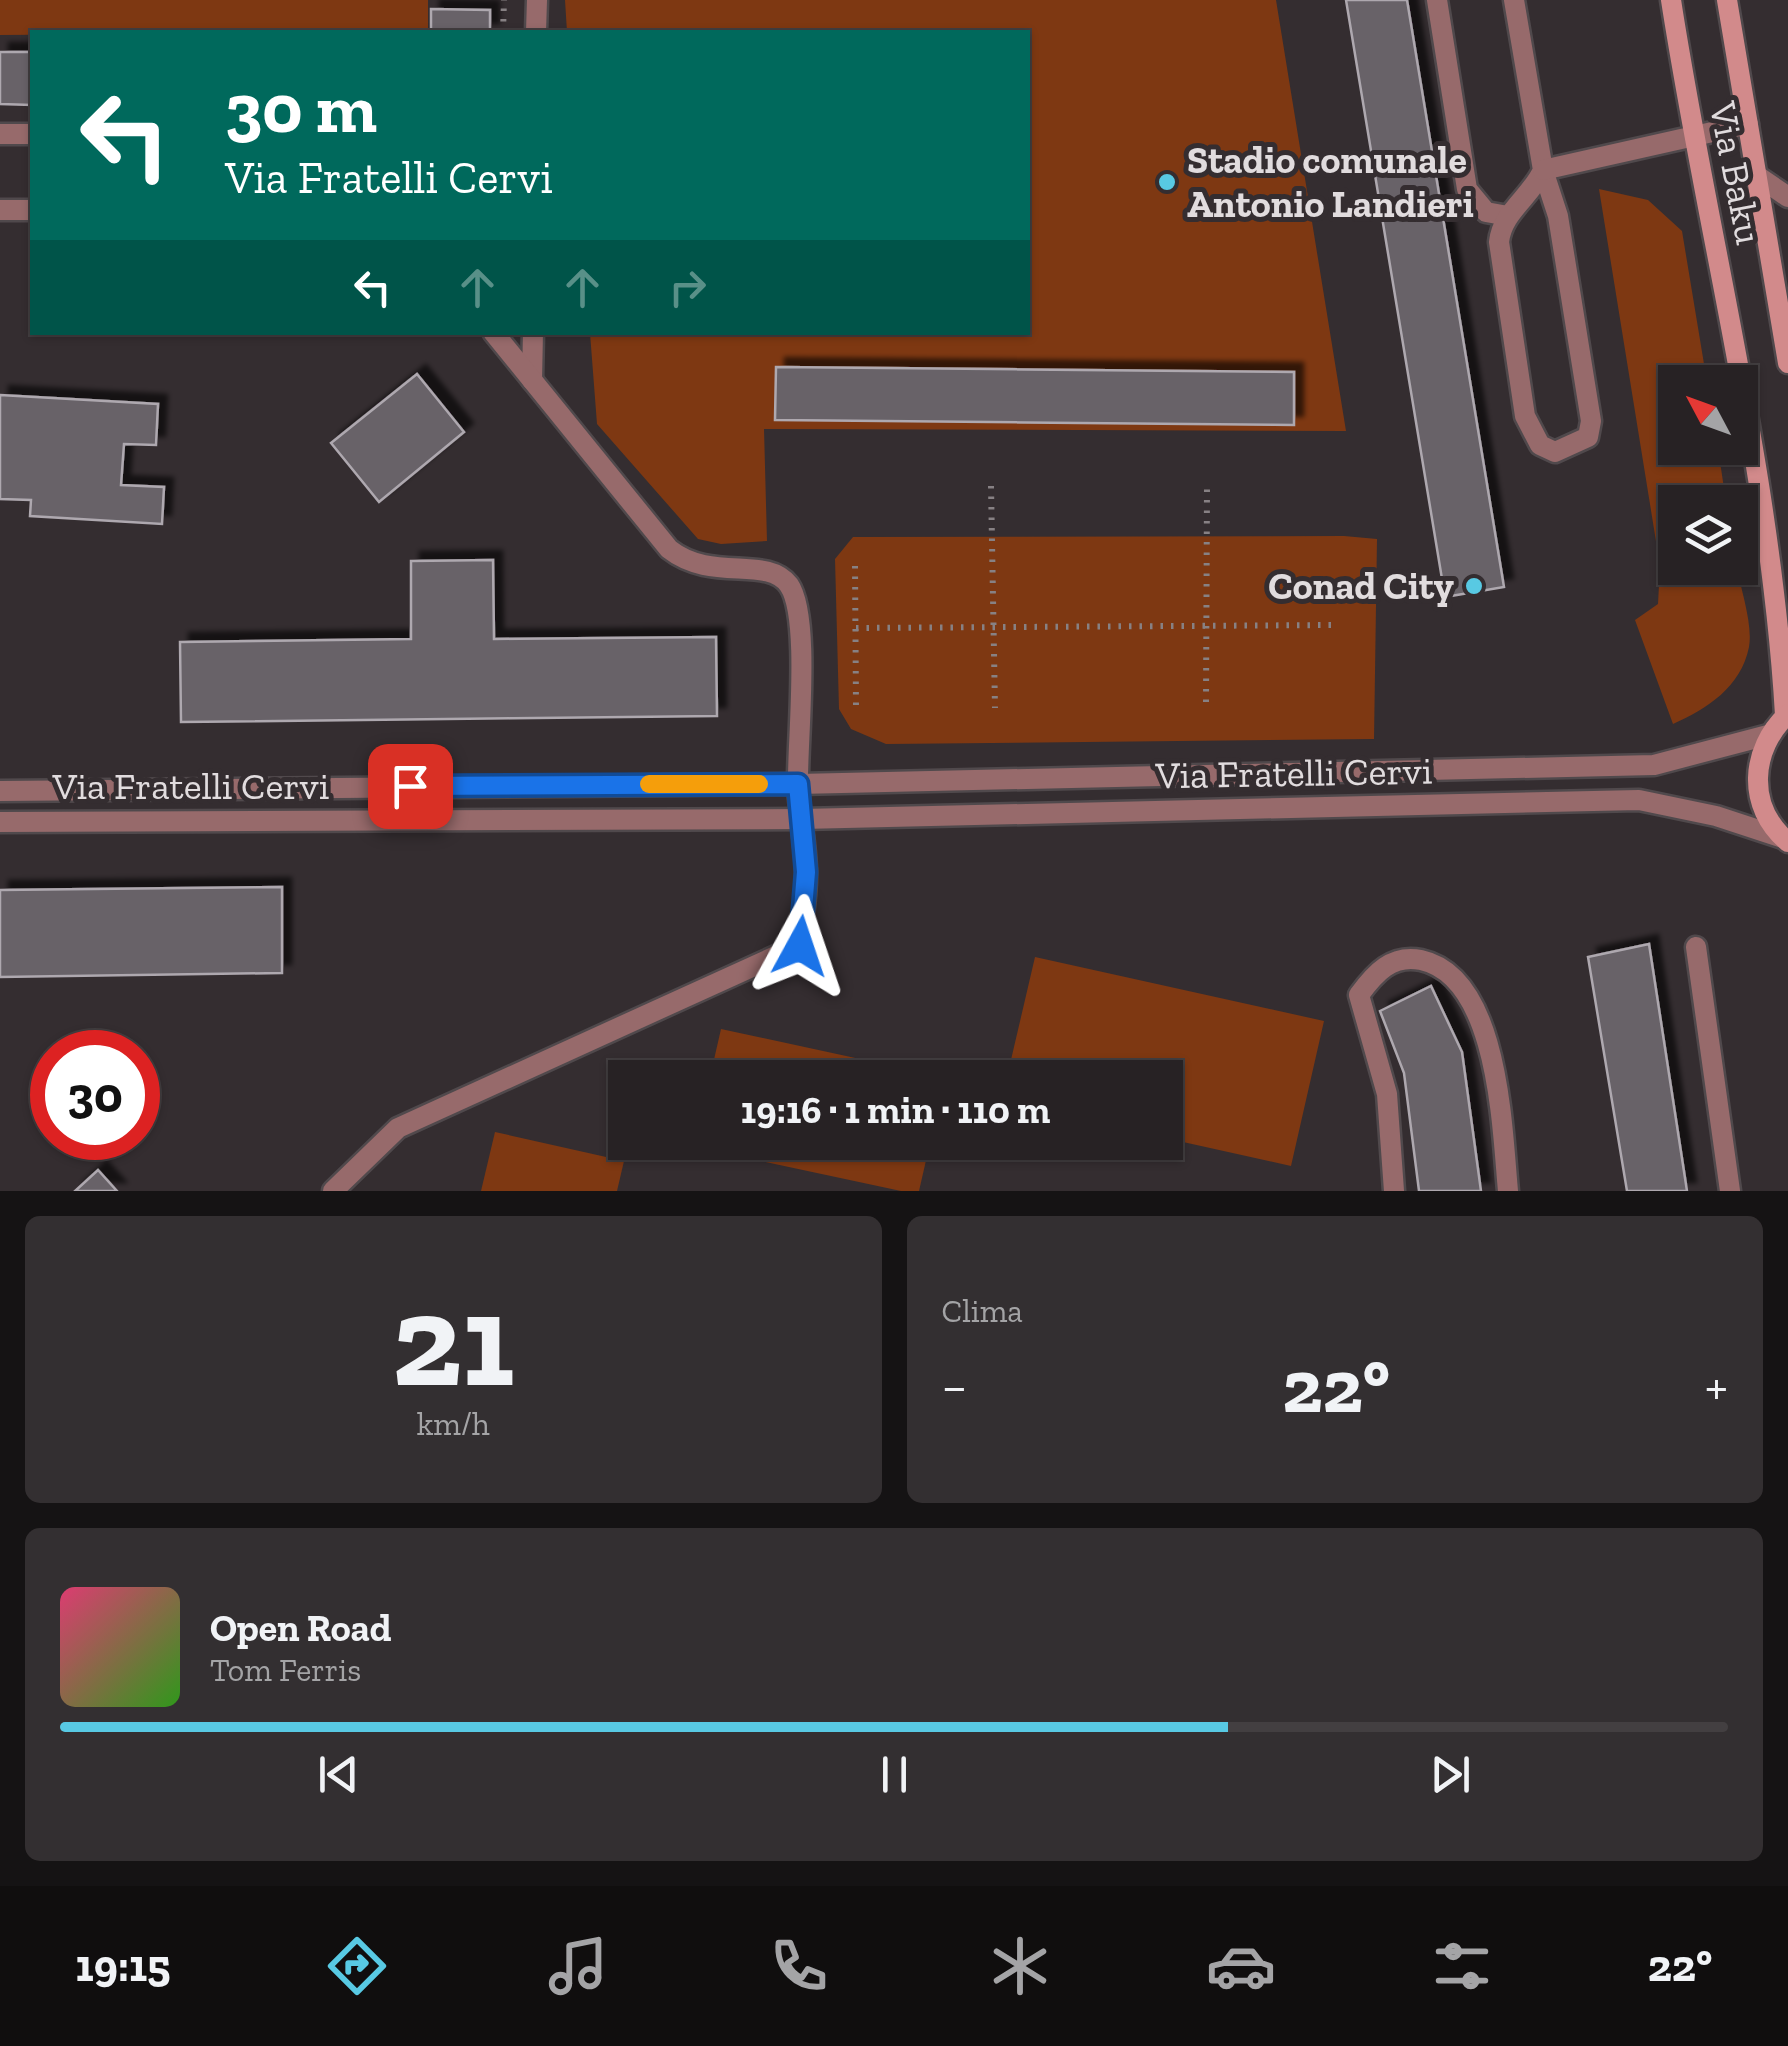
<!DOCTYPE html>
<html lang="it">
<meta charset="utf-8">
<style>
:root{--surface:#272224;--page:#332f31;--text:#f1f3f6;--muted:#a4a4a6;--line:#433f41;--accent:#58c9e3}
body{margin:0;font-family:"Zilla Slab",serif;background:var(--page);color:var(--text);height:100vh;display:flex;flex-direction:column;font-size:38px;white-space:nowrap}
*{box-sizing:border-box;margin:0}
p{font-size:32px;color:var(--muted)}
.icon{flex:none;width:55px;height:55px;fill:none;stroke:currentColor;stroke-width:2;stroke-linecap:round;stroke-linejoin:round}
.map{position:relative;height:1191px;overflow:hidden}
.drawer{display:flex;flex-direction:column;gap:25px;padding:25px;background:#151314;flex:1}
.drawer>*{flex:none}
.top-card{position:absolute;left:30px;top:30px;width:1000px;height:305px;border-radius:0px;box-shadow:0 2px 8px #0004,0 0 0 2px var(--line);background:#00695c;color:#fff;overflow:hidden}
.needle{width:65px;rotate:311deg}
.controls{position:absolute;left:1658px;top:365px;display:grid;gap:20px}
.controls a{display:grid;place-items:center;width:100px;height:100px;border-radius:0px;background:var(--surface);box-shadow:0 2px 8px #0004,0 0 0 2px var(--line);font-size:50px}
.speed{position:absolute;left:30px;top:1030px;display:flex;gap:20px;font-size:50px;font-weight:700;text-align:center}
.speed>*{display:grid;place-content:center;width:130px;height:130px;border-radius:50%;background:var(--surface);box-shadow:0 2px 8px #0004,0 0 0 2px var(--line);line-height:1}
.speed .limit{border:15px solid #d22;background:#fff;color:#111}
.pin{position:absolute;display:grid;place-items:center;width:85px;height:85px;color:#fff;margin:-42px;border-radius:20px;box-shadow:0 5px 15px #0006}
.me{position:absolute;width:110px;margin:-55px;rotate:5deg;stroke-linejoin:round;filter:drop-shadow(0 0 8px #0008)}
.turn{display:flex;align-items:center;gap:35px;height:210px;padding:0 30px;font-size:45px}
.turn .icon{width:130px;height:130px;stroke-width:2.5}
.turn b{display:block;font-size:70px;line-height:85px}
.lanes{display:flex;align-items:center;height:95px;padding:0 30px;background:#0003;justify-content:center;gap:50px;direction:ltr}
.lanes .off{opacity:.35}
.big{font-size:75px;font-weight:800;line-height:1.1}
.drawer .card{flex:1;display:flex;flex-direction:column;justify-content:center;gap:15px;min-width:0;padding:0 35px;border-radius:15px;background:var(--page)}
.drawer .dial{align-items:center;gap:0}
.dial b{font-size:130px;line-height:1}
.song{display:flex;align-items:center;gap:30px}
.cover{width:120px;height:120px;border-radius:15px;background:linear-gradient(135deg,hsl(340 70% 55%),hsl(110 70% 35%))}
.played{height:10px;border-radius:5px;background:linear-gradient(90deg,var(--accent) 70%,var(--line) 70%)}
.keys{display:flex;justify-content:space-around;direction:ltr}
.heat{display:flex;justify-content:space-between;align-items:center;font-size:55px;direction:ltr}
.drawer .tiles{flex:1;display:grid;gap:25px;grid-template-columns:1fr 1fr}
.card:last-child{grid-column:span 2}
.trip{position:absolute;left:608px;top:1060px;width:575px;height:100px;border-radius:0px;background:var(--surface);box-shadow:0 2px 8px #0004,0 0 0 2px var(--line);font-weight:800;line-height:100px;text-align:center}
.tabs{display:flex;height:160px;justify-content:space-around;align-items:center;background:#100e0e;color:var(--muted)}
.tabs .icon{width:70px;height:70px}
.tabs .selected{color:var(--accent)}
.tabs b{font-size:45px;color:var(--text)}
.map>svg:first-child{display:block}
.green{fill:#7e3812}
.building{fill:#676268;stroke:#aea8af;stroke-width:2.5;filter:url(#shadow)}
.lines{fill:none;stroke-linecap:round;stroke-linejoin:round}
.service-casing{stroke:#50494c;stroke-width:25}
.minor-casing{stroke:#50494c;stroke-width:25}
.secondary-casing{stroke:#50494c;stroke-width:25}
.path{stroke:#878184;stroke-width:6;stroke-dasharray:2.5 8;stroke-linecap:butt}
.service{stroke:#976a6b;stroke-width:20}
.minor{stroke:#976a6b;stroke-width:20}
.secondary{stroke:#d28a8b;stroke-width:20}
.route-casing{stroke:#114b97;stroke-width:25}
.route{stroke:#1a73e8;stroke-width:18}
.slow{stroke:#f59e0b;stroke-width:18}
.poi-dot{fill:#58c9e3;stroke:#342d30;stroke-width:4}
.labels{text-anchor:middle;stroke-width:10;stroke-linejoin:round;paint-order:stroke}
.poi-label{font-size:38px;font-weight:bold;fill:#e1dcde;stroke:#342d30;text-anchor:start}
.street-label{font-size:38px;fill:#e1dcde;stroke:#342d30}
</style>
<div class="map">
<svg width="1788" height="1191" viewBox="0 0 1788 1191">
<defs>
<filter id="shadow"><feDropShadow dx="9" dy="-9" stdDeviation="2.5" flood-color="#0009"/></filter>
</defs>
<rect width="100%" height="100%" fill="#342d30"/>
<g class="green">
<polygon points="0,0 428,0 428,32 0,35"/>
<polygon points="565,0 1276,0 1346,431 764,429 767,541 721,544 698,539 597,424 590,333 1028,332 1028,32 567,32"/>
<path d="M1599,189L1648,200L1682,231L1707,382H1675V448H1718L1726,502H1675V568H1737C1741,590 1753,625 1749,647C1741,687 1707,709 1673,724L1635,620L1658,604L1660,566Z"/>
<polygon points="1344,536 1377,539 1374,739 886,744 851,729 839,709 835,559 853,537"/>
<polygon points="1035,957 1324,1021 1291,1166 1165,1138 1165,1078 1007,1077"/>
<polygon points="721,1029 943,1077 710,1077"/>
<polygon points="495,1132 624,1161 617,1191 481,1191"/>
<polygon points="696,1142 929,1142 930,1143 919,1191 901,1191 695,1147"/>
</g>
<g class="building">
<polygon points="1346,0 1407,0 1504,587 1445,597"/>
<polygon points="431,9 490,10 490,32 431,32"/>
<polygon points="0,52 32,52 32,105 0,104"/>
<polygon points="776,367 1294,372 1294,425 775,420"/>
<polygon points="417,374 464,432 379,502 331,443"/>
<polygon points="0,395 158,404 156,445 124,444 121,485 164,487 162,524 30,516 31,500 0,499"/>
<polygon points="493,560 494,639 716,637 717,716 181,722 180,642 411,639 411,561"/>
<polygon points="282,887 282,973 0,977 0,890"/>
<polygon points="1649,944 1687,1191 1627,1191 1588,957"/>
<polygon points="1431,986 1462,1052 1481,1191 1419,1191 1404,1073 1380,1011"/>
<polygon points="98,1170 117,1191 75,1191"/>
</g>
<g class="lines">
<defs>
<g id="service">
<polyline points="1437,0 1467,189 1486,212 1508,216"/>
<polyline points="536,32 537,0"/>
<polyline points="0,134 32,134"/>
<polyline points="1756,175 1788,197"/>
<polyline points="532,380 533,332"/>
</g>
<g id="minor">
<path d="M1514,0L1543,170L1558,216L1591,421L1588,437L1555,452L1540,445L1525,416L1499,242C1502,212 1531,197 1543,170"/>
<polyline points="1543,170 1748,124"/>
<polyline points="0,210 32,210"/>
<polyline points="0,791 798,784 1654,765 1768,735"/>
<polyline points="0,822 802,819 1639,800 1716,816 1783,838"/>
<polyline points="1696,947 1730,1191"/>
<path d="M333,1191L398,1128L800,945C802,920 807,894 806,869C805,840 799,812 798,784C797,743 811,617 789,585C767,555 712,583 669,549L493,332"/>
<path d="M1394,1191L1387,1094L1359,995C1375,973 1392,954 1421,960C1499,977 1502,1128 1508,1191"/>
</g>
<g id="secondary">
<path d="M1671,0C1708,239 1771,473 1785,715"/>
<polyline points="1727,0 1788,363"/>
<path d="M1788,714C1750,749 1746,807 1788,842"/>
</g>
</defs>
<use href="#service" class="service-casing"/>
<use href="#minor" class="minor-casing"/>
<use href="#secondary" class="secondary-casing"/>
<g class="path">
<polyline points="503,32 504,0"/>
<polyline points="991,486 995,708"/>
<polyline points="855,566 856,706"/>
<polyline points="856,628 1336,625"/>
<polyline points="1206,702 1207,488"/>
</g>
<use href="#service" class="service"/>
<use href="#minor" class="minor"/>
<use href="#secondary" class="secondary"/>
</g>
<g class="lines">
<defs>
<polyline id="route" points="410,786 798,784 806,872 800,946"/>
</defs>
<use href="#route" class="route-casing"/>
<use href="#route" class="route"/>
<polyline class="slow" points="649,784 759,784"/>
</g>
<g class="poi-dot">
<circle cx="1167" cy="182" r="10"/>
<circle cx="1474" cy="586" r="10"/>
</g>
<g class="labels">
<g class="poi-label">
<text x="1187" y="173">Stadio comunale<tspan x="1187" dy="44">Antonio Landieri</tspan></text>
<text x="1454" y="599" text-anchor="end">Conad City</text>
</g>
<g class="street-label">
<text transform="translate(1736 173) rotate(79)" y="13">Via Baku</text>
<text transform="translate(1294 773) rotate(-1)" y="13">Via Fratelli Cervi</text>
<text x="191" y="799">Via Fratelli Cervi</text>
</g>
</g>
</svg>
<div class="controls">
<a><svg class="needle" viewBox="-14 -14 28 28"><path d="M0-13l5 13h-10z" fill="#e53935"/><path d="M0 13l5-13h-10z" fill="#a4a4a6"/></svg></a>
<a><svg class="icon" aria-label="layers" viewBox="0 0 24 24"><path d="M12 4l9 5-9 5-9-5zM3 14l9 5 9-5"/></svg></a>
</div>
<div class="speed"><div class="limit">30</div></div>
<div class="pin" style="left:410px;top:786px;background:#d93025"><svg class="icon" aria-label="arrive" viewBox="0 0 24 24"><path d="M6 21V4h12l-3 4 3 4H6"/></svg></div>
<svg class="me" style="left:800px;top:946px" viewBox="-20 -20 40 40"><path d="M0-17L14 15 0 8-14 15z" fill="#1a73e8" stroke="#fff" stroke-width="4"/></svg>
<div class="trip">19:16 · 1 min · 110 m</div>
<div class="top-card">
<div class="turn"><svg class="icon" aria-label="left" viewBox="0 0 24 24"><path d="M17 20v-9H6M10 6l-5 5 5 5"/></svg><div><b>30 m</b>Via Fratelli Cervi</div></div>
<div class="lanes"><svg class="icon" aria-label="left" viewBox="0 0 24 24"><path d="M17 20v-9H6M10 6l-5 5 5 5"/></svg><svg class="icon off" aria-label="ahead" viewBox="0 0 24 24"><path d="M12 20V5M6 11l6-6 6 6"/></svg><svg class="icon off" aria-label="ahead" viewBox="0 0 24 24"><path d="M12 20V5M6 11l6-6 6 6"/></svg><svg class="icon off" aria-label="right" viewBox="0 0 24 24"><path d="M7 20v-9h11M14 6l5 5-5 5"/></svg></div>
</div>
</div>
<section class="drawer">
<div class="tiles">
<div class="card dial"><b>21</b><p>km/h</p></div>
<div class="card"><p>Clima</p>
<div class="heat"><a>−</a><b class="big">22°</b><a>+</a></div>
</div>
<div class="card">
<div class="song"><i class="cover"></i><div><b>Open Road</b><p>Tom Ferris</p></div></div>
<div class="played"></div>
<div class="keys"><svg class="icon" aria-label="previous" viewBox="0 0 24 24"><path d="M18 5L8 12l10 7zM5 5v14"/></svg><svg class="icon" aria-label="pause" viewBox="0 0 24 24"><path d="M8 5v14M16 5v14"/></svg><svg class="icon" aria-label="next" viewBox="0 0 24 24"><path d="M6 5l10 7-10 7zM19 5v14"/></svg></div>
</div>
</div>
</section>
<nav class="tabs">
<b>19:15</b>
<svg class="icon selected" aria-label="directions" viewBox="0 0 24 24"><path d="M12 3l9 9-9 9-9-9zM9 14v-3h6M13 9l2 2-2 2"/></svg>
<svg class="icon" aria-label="music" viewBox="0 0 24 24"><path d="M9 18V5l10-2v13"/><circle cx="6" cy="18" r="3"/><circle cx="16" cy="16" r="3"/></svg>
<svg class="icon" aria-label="phone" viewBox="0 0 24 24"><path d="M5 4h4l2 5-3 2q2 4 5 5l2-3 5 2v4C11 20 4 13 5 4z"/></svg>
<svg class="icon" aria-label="climate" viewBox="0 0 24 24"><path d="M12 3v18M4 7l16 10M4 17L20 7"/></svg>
<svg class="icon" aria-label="car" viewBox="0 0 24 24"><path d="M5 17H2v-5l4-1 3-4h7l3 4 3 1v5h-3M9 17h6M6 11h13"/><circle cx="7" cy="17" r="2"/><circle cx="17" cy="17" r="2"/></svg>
<svg class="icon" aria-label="filters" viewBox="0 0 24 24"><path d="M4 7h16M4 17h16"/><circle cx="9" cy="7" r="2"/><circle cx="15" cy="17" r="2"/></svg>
<b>22°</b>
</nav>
